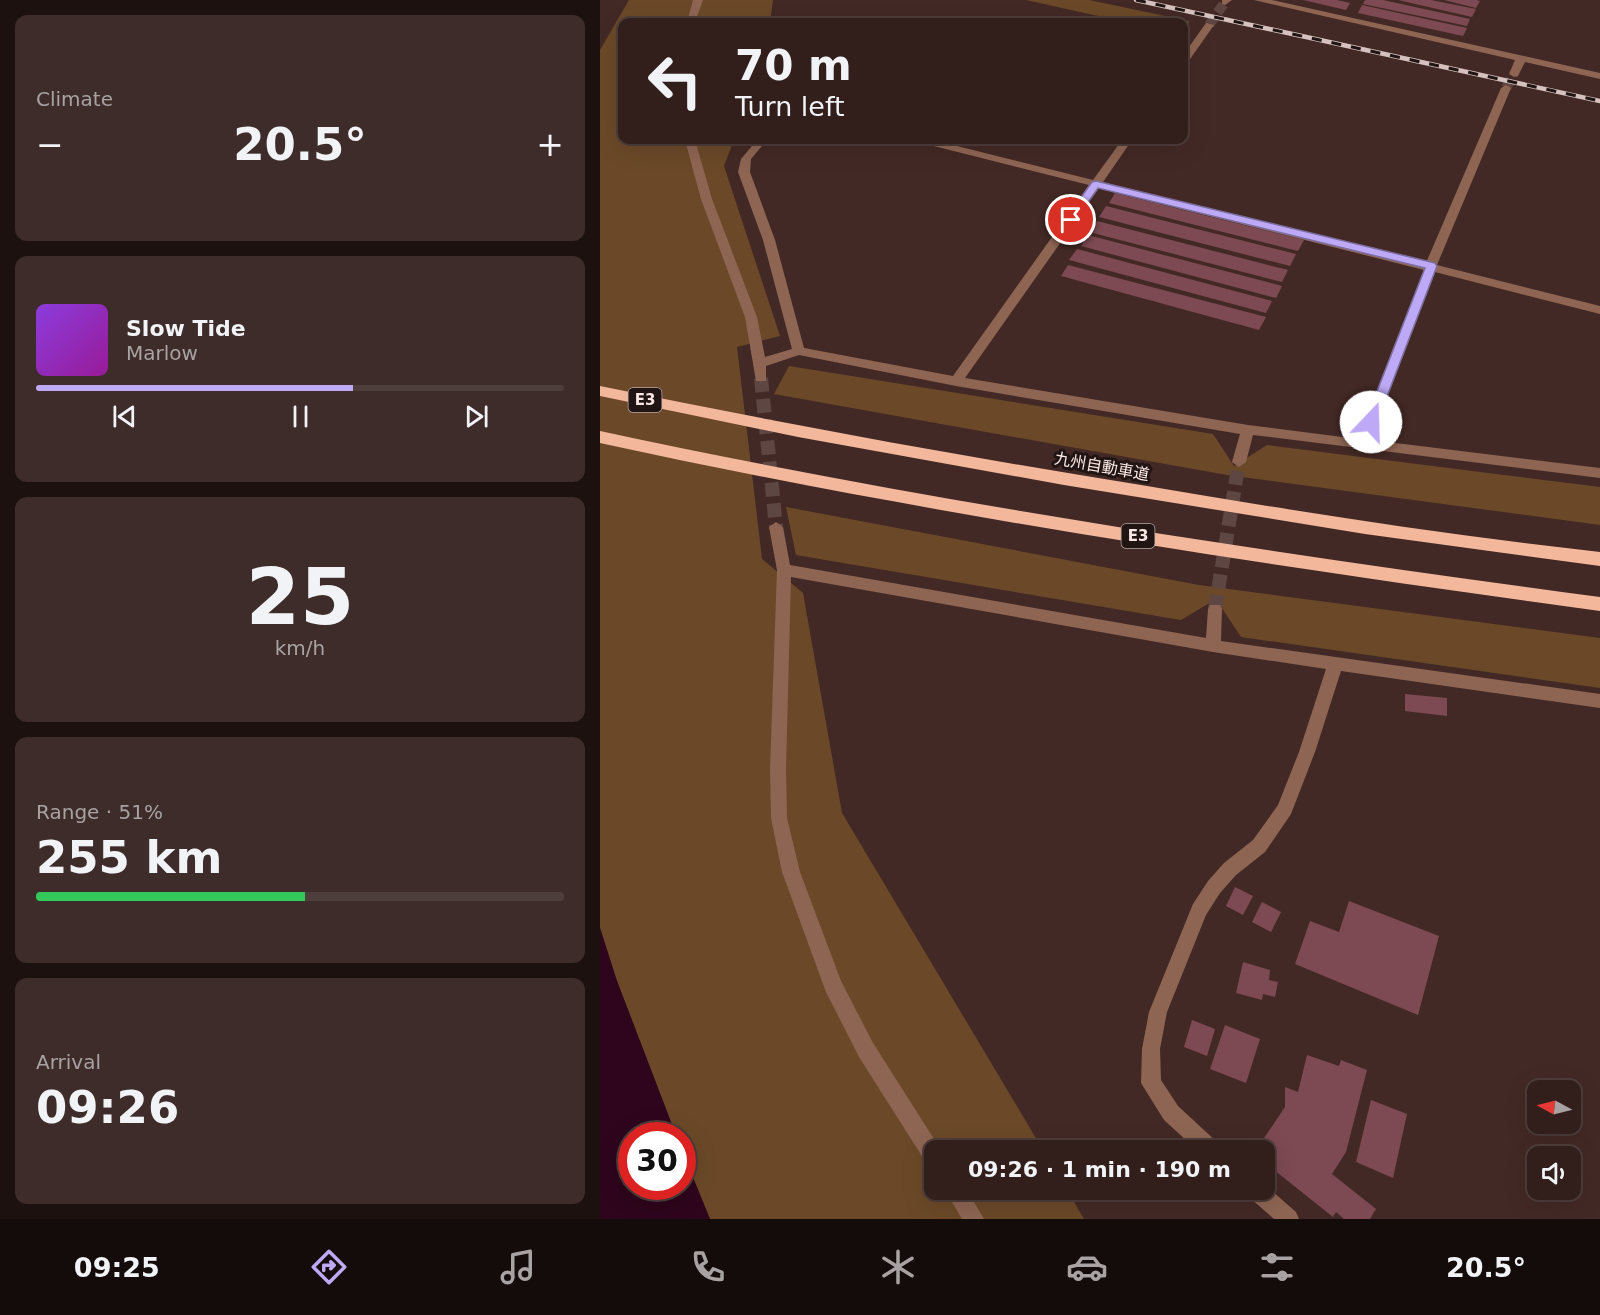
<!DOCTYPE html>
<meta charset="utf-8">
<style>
:root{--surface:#321f1c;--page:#3d2c29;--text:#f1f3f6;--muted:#a8a2a3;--line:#4d3d3b;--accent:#bda9f5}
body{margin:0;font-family:"DejaVu Sans","Noto Sans JP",sans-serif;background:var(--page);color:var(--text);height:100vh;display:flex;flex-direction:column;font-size:22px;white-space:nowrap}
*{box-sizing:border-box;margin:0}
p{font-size:20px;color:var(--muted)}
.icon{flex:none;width:33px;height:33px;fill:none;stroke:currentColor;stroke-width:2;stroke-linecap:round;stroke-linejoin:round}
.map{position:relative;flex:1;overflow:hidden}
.side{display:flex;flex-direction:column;gap:15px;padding:15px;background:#1c110f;width:600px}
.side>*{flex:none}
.hud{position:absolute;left:18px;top:18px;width:570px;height:126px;border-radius:12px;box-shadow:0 6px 24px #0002,0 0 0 2px var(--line);background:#321f1c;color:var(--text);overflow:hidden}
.needle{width:39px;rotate:277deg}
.fabs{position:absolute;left:927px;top:1080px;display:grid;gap:12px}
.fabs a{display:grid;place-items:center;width:54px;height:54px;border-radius:12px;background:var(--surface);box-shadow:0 6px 24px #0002,0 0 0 2px var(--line);font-size:30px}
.speed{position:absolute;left:18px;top:1122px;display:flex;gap:12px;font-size:30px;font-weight:700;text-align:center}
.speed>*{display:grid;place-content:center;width:78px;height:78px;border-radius:50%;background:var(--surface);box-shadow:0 6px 24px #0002,0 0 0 2px var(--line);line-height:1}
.speed .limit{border:9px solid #d22;background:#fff;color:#111}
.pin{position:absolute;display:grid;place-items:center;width:51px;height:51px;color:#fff;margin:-26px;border:3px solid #fff;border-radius:50%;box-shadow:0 2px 6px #0007}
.me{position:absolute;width:66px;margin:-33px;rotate:21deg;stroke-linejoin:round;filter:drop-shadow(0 0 4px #0008)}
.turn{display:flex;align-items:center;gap:21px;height:126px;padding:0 18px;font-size:27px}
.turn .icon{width:78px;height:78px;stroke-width:2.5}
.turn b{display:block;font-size:42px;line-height:51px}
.big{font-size:45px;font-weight:700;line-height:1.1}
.side .tile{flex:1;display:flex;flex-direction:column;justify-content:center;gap:9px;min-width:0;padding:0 21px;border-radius:12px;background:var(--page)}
.side .dial{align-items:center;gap:0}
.dial b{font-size:78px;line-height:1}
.song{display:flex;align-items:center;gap:18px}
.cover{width:72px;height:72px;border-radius:9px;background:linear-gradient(135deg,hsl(270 70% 55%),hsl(300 70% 35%))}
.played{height:6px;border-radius:3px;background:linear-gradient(90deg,var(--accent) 60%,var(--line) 60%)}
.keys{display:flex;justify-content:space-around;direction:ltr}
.heat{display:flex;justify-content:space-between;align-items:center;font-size:33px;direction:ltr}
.charge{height:9px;border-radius:4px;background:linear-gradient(90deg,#34c759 51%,var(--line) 0)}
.trip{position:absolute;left:324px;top:1140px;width:351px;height:60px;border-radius:12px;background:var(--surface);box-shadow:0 6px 24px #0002,0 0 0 2px var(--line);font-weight:700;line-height:60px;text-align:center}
.tab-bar{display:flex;height:96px;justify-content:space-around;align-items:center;background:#140c0b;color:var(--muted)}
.tab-bar .icon{width:42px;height:42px}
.tab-bar .on{color:var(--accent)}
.tab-bar b{font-size:27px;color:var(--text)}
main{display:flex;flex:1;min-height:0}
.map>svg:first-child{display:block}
.green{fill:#6b4928}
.water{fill:#2e051c}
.building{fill:#7d4952}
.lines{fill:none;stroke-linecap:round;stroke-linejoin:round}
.minor-tunnel-far1{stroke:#5e4642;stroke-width:10;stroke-dasharray:10 5;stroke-linecap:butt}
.minor-tunnel{stroke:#5e4642;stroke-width:14;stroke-dasharray:14 7;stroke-linecap:butt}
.minor{fill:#8e6553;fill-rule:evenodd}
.motorway{fill:#f3b89c;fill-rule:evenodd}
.rail-casing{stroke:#d5c1be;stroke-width:4.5}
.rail{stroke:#211514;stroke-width:3;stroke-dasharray:10;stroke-linecap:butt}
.route{fill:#bda9f5;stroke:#7b6e9f;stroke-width:1.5}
.labels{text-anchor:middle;stroke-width:6;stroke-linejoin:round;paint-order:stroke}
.shield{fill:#211514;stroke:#b8a8a6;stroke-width:1.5}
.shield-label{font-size:15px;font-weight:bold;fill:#f9e7e4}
.street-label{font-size:16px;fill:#f9e7e4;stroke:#211514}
</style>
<main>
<section class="side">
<div class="tile"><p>Climate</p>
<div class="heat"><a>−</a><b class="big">20.5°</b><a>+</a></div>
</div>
<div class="tile">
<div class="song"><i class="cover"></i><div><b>Slow Tide</b><p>Marlow</p></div></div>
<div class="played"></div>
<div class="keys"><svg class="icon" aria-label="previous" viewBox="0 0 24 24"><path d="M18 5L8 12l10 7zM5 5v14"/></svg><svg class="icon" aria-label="pause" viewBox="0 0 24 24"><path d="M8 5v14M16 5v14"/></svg><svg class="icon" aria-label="next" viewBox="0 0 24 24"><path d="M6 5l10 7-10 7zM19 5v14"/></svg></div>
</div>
<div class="tile dial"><b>25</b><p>km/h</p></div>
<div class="tile"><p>Range · 51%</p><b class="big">255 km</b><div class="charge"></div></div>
<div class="tile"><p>Arrival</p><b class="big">09:26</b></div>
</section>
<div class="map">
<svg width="1000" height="1219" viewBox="0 0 1000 1219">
<rect width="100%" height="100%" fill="#432925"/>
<g class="green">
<polygon points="29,0 173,0 170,22 22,22 22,140 134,140 124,166 180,336 137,347 162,559 203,593 242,813 443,1150 334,1150 334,1190 467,1190 484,1219 110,1219 83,1153 82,1136 76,1135 17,981 0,928 0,50"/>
<polygon points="426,0 489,0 589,21 588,37 584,36 584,22 525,22"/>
<polygon points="189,366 613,434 634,466 667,445 1000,487 1000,525 627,475 174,394"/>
<polygon points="186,507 599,585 1000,638 1000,688 641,637 616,599 581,620 196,555"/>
</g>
<polygon class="water" points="0,928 17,981 76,1135 32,1136 32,1186 82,1186 83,1153 110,1219 0,1219"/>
<g class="building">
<polygon points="703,0 737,0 750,3 746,10"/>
<polygon points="765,0 783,0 870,19 867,26 763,4"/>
<polygon points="798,0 831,0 876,9 872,17"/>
<polygon points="844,0 877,0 880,1 876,8"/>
<polygon points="762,5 867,28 863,36 758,13"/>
<polygon points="515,193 704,240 698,251 509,203"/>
<polygon points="506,206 696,254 690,266 499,217"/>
<polygon points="497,221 688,270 682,282 489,232"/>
<polygon points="488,235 682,286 676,298 481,246"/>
<polygon points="477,249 672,301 666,313 469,260"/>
<polygon points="468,265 666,317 659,330 461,276"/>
<polygon points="805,694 847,698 847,716 805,711"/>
<polygon points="635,887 653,896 643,915 626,906"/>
<polygon points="749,901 839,936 818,1015 695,964 710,921 739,932"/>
<polygon points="662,902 681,912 671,932 652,922"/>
<polygon points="643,962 670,970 669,980 678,982 675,997 663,994 662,1000 636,993"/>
<polygon points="592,1020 615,1029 607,1056 584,1047"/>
<polygon points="625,1025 660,1039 646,1083 610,1069"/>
<polygon points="707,1055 739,1066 741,1060 767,1070 746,1152 732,1174 776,1209 770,1219 744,1219 736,1212 733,1217 664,1162 664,1150 656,1150 685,1107 685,1087 698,1092"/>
<polygon points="771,1100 807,1114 793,1178 756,1162"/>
</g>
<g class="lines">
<g class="minor-tunnel-far1">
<polyline points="609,25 625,2"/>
<polyline points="906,88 914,74"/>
</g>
<g class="minor-tunnel">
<polyline points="161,378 176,527"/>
<polyline points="615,609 639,462"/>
</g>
<g class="minor">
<polygon points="93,0 103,0 95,22 87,22"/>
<polygon points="622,0 632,0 625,5 622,4"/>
<polygon points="654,0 672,0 1000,73 1000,79 925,62 918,76 914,77 909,74 915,60"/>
<polygon points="606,23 614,25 588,62 584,63 584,54"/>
<path d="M906,85L911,88L837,265L1000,306V314L835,272L771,440L1000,468V478L653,435L646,462L639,467L632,462L640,434L356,386L199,355L166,366V381H156L145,317L101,199L85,140H95L112,199L157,317L165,357L192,349L163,240L138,172L141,159L157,140H167L151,159L150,172L175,240L204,348L353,376L489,185L318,142L317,140H333L493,180L522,140H532L503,182L826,263L901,88ZM499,188L824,270L758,439L648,425L365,378Z"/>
<polygon points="176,522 183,527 190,565 606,638 608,609 610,605 620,605 622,609 621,641 1000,694 1000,708 741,671 715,752 691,814 665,852 636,875 620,893 606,915 567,1012 560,1049 561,1080 578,1106 618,1143 621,1150 597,1150 564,1120 541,1083 542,1049 549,1012 593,904 608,881 624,863 653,840 678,805 699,752 726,669 613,652 191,577 186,769 187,818 200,872 241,981 273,1043 341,1150 334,1150 334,1167 327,1164 259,1057 226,992 182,872 171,818 170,769 177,570 169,527"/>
<polygon points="664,1184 696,1212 699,1219 674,1219 649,1197 646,1190 664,1190"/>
<polygon points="345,1190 367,1190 384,1219 362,1219"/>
</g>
<g class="motorway">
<path d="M0,386C180,423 360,456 541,485C694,511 846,535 1000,552V566L765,534L464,485L198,437L0,396Z"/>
<path d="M0,431C330,502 665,552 1000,597V611C665,565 330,515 0,443Z"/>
</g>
<defs>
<polyline id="rail" points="536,0 1000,101"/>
</defs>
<use href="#rail" class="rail-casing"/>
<use href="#rail" class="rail"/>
</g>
<polygon class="route" points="496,181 835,263 837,266 776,425 767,425 765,422 825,268 498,188 474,222 467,222 467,217 492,182"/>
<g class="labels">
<g class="shield">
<rect x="28.5" y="388" width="33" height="24" rx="4.5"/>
<rect x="521.5" y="524" width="33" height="24" rx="4.5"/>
</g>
<g class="shield-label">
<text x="45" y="405">E3</text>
<text x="538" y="541">E3</text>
</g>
<g class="street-label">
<text transform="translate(502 466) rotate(10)" y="6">九州自動車道</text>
</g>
</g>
</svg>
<div class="fabs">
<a><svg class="needle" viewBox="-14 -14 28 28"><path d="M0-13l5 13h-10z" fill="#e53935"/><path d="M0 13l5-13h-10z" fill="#a8a2a3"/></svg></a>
<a><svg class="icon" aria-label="sound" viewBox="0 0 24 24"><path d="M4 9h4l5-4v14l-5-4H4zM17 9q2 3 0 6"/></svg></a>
</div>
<div class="speed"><div class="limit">30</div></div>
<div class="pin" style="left:471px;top:220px;background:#d93025"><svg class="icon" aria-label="arrive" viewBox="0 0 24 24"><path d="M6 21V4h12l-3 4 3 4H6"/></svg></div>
<svg class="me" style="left:771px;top:422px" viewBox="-20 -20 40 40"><circle r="19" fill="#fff"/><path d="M0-13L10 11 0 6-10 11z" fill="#bda9f5"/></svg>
<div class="trip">09:26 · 1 min · 190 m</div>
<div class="hud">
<div class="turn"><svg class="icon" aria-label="left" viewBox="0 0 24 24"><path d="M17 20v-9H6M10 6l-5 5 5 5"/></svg><div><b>70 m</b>Turn left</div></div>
</div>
</div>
</main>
<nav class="tab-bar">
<b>09:25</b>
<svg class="icon on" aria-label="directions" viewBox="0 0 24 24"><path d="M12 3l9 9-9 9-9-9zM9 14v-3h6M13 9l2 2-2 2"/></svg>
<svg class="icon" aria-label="music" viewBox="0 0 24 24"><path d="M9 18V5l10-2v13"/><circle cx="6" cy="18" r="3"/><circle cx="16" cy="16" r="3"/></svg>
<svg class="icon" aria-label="phone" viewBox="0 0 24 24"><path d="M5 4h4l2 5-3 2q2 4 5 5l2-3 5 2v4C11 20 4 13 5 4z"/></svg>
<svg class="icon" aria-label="climate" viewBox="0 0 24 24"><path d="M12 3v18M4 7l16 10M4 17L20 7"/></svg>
<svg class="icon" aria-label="car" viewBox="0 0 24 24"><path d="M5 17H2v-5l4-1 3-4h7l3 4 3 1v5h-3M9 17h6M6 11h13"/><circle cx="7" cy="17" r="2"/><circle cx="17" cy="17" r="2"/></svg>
<svg class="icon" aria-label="filters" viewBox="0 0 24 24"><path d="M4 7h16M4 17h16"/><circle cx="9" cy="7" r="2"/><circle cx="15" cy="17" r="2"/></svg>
<b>20.5°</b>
</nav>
